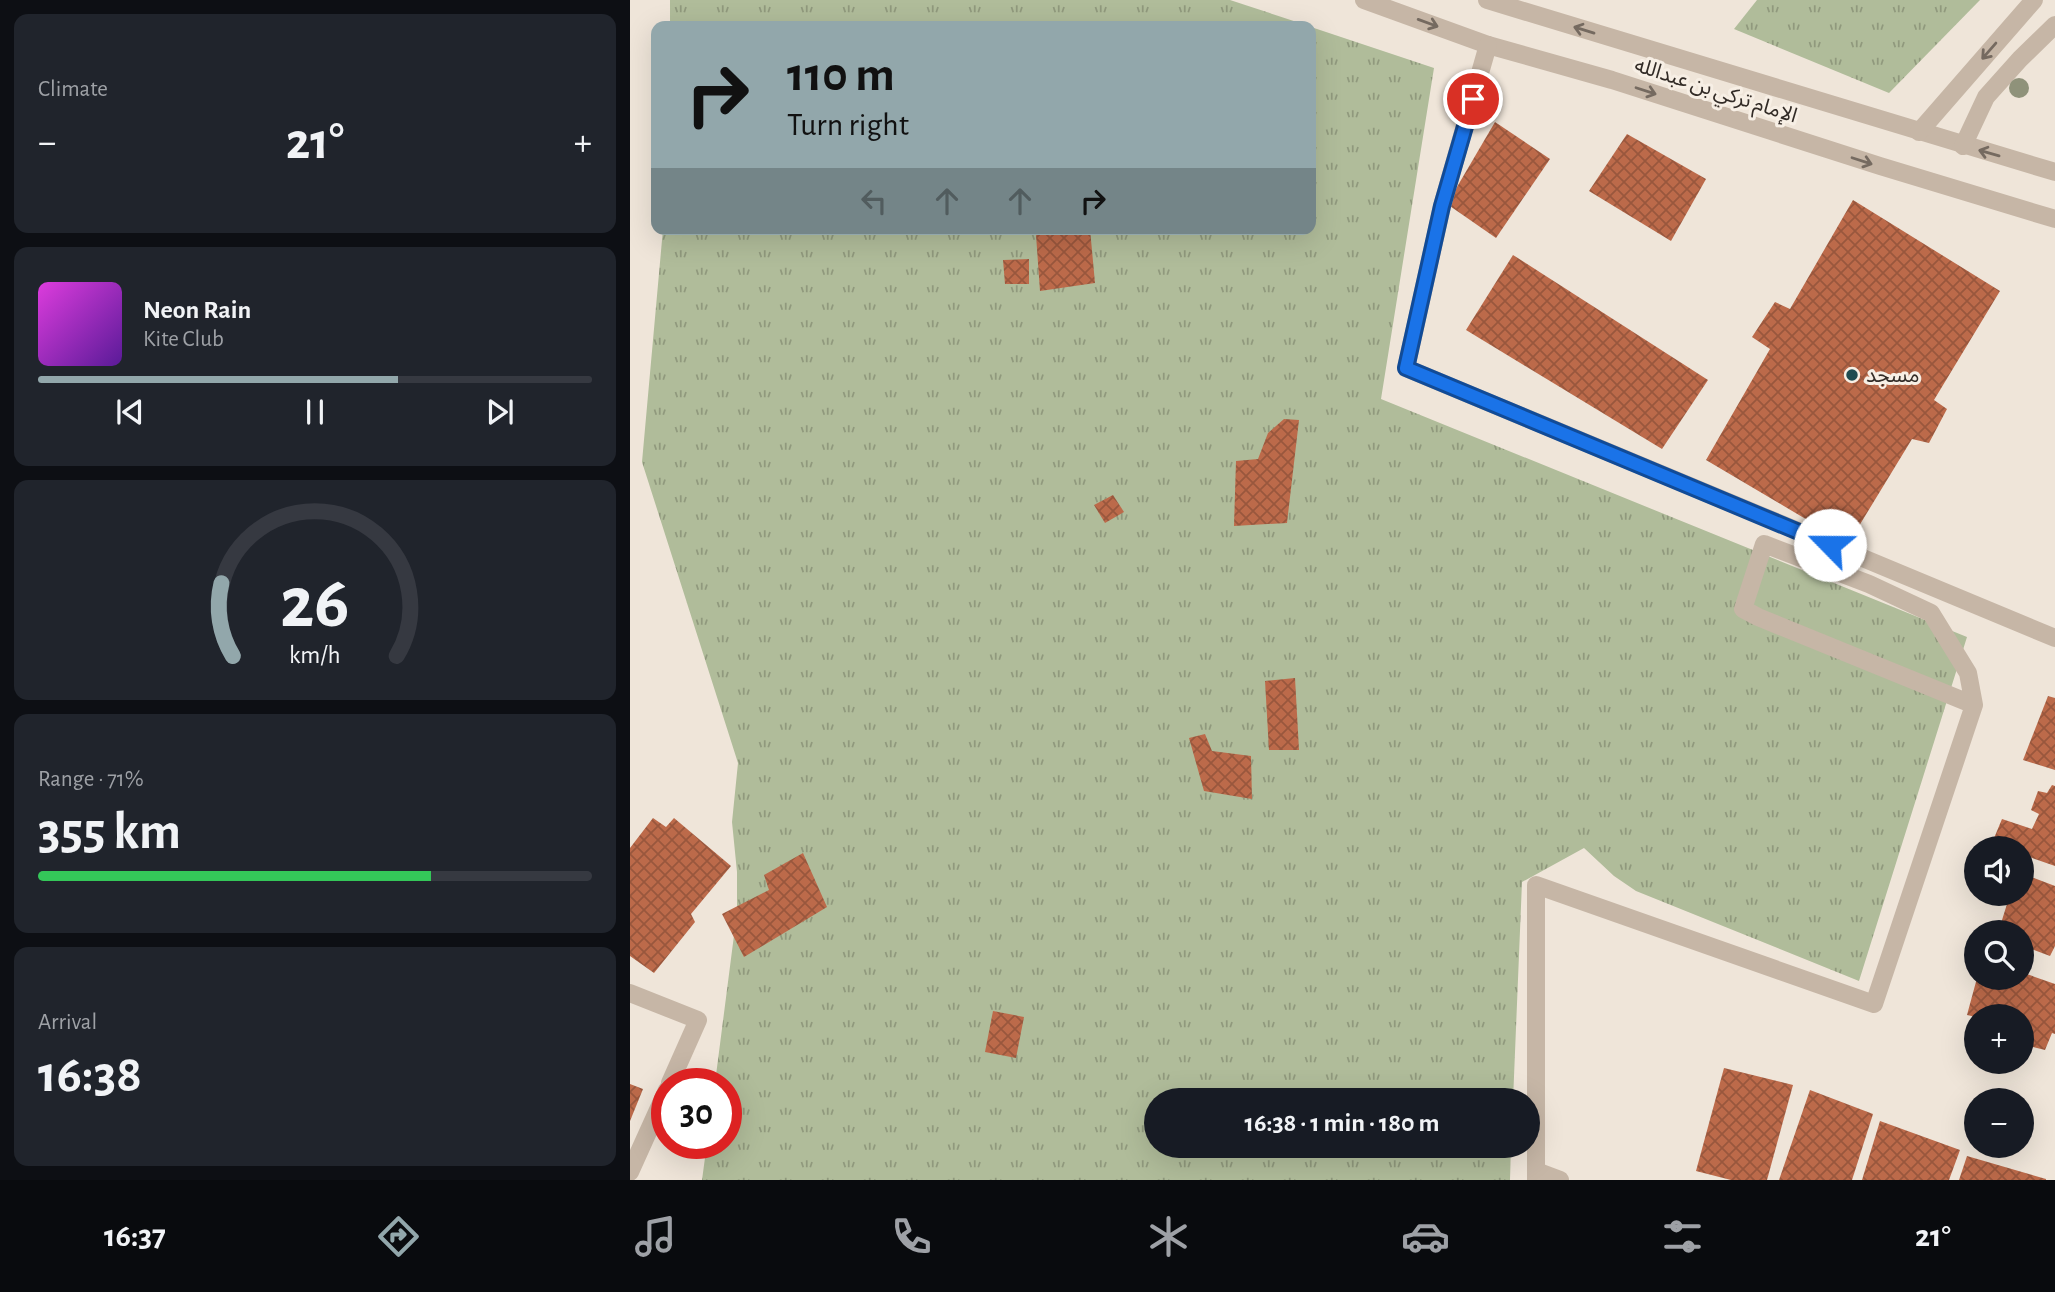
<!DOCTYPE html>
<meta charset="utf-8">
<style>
:root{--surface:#171b24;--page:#20242c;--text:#f1f3f6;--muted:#9ea1a6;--line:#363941;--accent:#92a7ab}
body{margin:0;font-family:"Alegreya Sans","Noto Sans Arabic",sans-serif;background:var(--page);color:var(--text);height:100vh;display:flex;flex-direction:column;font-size:26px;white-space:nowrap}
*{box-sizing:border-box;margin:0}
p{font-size:23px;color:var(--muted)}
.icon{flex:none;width:38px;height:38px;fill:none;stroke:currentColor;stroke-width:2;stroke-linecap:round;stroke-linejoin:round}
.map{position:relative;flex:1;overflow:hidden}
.side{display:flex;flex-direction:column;gap:14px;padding:14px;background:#0d0f14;width:630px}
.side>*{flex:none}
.top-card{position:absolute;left:21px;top:21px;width:665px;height:214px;border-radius:14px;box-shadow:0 7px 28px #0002;background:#92a7ab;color:#111;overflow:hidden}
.controls{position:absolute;left:1334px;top:836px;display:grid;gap:14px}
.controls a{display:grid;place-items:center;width:70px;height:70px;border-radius:50%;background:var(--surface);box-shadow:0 7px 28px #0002;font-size:35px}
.speed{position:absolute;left:21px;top:1068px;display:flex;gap:14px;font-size:35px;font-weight:700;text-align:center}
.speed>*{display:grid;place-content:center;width:91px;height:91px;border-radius:50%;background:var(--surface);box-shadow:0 7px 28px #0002;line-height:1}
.speed .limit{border:10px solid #d22;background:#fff;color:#111}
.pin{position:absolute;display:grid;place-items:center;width:60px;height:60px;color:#fff;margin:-30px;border:4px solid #fff;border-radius:50%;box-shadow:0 2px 7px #0007}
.me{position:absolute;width:77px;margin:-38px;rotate:293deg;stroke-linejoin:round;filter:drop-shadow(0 0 5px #0008)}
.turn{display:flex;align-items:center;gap:24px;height:147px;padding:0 21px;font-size:32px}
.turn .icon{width:91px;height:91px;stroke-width:2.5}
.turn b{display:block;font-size:49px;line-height:60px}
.lanes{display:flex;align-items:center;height:66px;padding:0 21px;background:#0003;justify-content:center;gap:35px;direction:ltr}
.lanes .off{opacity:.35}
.big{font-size:52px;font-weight:600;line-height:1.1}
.side .tile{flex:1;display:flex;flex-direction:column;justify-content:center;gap:10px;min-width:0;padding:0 24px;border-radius:14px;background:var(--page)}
.side .dial{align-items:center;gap:0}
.dial svg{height:182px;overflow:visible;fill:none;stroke:var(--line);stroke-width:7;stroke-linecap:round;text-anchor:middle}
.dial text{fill:var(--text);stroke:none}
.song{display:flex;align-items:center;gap:21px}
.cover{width:84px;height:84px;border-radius:10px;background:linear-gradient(135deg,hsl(300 70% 55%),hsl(270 70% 35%))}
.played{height:7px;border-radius:4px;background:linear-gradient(90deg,var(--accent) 65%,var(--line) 65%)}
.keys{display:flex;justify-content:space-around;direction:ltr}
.heat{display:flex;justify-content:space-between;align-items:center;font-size:38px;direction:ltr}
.charge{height:10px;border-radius:5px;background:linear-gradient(90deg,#34c759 71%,var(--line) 0)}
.trip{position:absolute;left:514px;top:1088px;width:396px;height:70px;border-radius:35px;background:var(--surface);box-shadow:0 7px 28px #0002;font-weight:600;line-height:70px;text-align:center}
.tab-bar{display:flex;height:112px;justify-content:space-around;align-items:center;background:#090b0e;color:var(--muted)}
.tab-bar .icon{width:49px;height:49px}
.tab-bar .selected{color:var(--accent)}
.tab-bar b{font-size:32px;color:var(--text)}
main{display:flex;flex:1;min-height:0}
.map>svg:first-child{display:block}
.park{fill:url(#park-tufts)}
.building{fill:url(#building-cross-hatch)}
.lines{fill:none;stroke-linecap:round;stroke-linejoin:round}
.minor{stroke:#c6b6a6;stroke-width:18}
.tree{fill:#8f927a}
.oneway{stroke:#756a60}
.route-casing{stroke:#114b97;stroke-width:18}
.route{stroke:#1a73e8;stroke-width:12}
.poi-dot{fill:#1f4b50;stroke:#f7efe5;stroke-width:2.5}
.labels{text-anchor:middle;stroke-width:6;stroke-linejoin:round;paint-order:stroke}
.street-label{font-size:21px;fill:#322b26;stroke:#f7efe5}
.poi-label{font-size:21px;fill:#322b26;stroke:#f7efe5;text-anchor:start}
</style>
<main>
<section class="side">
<div class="tile"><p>Climate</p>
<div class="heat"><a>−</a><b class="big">21°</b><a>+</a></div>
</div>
<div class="tile">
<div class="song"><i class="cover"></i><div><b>Neon Rain</b><p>Kite Club</p></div></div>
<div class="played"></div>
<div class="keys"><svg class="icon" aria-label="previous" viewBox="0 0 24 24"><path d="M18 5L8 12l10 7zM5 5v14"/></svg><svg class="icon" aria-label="pause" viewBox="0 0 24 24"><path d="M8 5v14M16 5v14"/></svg><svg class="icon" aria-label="next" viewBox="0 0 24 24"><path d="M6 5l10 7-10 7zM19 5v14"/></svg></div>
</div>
<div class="tile dial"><svg viewBox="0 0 100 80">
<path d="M14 69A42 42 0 1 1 86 69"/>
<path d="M14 69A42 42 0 0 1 9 37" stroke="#92a7ab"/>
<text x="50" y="56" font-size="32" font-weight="700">26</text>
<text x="50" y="72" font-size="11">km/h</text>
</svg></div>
<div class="tile"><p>Range · 71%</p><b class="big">355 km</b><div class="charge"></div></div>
<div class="tile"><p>Arrival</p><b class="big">16:38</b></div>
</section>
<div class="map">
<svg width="1425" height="1180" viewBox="0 0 1425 1180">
<defs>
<pattern id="park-tufts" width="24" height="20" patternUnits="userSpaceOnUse" patternTransform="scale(1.75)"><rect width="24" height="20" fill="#b0bc9a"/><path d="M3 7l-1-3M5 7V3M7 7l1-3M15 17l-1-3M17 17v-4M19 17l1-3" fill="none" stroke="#90997d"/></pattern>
<pattern id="building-cross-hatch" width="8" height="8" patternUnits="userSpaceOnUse" patternTransform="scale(1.75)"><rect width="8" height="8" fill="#bc6a4a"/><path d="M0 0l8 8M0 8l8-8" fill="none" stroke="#99573d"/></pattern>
</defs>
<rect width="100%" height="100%" fill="#efe5d9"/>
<g class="park">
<polygon points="40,0 600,0 679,26 40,26"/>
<polygon points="1127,0 1350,0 1259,93 1104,29"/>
<polygon points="681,27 804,68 751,399 1337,637 1229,981 1006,891 984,876 954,848 892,882 883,1101 527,1101 527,1146 881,1146 880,1180 72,1180 77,1143 96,1143 96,1083 85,1083 107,912 107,872 102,822 108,763 12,462 33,229 681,229"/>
</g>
<g class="building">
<polygon points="865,122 920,159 866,238 817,204"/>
<polygon points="997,134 1076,179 1041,241 959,191"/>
<polygon points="1223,200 1370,291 1304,400 1317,409 1299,443 1282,439 1218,544 1076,460 1140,349 1122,337 1145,302 1160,309"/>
<polygon points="434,229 460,229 465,283 410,291 406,235 434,233"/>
<polygon points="883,255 1078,380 1032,449 836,330"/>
<polygon points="399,259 399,284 375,284 373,260"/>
<polygon points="654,419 669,420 657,523 604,526 606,461 628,459 638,433"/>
<polygon points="483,495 494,512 475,523 464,505"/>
<polygon points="665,678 669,750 639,750 635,681"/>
<polygon points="1418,696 1425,698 1425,770 1393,760"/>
<polygon points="575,734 582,751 621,756 622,799 574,791 559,738"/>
<polygon points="1422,785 1425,786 1425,866 1391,854 1391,849 1377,849 1362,843 1372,819 1402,829 1409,814 1401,810 1408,791 1417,793"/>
<polygon points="23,818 36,827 44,818 101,866 61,914 65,922 24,973 0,956 0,848"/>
<polygon points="173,853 197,907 114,957 92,914 139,890 134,875"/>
<polygon points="1391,873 1425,886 1425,946 1420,956 1391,945 1391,933 1368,933 1377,904 1357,894 1391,894"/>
<polygon points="1391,972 1425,984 1425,1034 1422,1033 1415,1050 1395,1045 1392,1055 1391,1017 1346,1017 1337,1015 1347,978 1391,978"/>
<polygon points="363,1011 394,1017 386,1058 355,1052"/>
<polygon points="1094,1068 1163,1085 1137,1180 1101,1180 1066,1171"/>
<polygon points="0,1084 13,1089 0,1121"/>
<polygon points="1180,1090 1243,1114 1222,1180 1149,1180"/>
<polygon points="1250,1121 1330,1150 1319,1180 1232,1180"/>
<polygon points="1337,1156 1416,1179 1416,1180 1329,1180"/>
</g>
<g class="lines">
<g class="minor">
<polyline points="734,0 858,45 982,80 1250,166 1425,219"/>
<polyline points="857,0 1425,172"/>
<polyline points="858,45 812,206 776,368 1425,638"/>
<polyline points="1289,132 1404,0"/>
<polyline points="1333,146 1356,97 1390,59 1425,25"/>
<polyline points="0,993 68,1020 40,1083"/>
<polyline points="906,1171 930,1180"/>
<polyline points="0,1172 37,1090"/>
<polyline points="906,1180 906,885 1244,1004 1344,705 1128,617 1113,609 1134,544 1239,584 1301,613 1338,673 1344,705"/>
</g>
</g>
<circle class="tree" cx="1389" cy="88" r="10"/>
<defs><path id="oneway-shaft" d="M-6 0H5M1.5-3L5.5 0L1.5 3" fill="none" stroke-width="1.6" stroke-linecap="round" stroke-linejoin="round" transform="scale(1.75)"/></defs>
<g class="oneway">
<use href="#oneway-shaft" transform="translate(798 23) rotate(20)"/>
<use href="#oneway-shaft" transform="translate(954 30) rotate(-163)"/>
<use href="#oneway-shaft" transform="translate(1359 51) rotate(131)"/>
<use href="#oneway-shaft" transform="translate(1016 91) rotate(18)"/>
<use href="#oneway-shaft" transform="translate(1359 153) rotate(-164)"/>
<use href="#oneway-shaft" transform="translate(1232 161) rotate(18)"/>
</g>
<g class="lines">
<defs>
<polyline id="route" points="843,99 812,206 776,368 1200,545"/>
</defs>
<use href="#route" class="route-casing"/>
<use href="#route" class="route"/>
</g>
<circle class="poi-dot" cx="1222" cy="375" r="7"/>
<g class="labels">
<g class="street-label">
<text transform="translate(1086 90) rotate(18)" y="7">الإمام تركي بن عبدالله</text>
</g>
<g class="poi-label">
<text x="1236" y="382">مسجد</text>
</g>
</g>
</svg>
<div class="controls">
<a><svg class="icon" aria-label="sound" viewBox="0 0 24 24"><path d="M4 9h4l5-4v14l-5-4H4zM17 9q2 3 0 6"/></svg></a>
<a><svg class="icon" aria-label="search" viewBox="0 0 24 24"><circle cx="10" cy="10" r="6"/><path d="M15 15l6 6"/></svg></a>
<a>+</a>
<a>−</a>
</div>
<div class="speed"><div class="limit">30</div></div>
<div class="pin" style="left:843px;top:99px;background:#d93025"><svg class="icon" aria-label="arrive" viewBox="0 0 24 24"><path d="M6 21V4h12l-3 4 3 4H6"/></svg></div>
<svg class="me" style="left:1200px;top:545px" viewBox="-20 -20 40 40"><circle r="19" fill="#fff"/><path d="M0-13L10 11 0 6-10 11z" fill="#1a73e8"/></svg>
<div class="trip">16:38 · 1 min · 180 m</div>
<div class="top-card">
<div class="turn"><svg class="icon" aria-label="right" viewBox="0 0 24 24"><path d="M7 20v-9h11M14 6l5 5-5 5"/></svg><div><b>110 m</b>Turn right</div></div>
<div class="lanes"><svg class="icon off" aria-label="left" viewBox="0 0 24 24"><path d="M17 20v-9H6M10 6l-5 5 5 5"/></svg><svg class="icon off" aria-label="ahead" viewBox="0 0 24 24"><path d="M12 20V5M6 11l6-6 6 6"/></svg><svg class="icon off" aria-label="ahead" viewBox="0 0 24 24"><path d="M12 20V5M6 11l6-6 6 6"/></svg><svg class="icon" aria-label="right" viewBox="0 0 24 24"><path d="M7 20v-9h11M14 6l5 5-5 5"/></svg></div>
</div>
</div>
</main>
<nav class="tab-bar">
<b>16:37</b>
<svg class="icon selected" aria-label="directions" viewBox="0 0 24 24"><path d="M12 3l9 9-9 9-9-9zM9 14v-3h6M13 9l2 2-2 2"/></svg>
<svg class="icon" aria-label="music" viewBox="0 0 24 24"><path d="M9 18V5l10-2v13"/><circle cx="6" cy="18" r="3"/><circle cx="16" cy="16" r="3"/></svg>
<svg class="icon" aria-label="phone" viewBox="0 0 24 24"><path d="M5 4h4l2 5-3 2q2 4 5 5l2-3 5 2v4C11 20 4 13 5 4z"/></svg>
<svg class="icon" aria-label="climate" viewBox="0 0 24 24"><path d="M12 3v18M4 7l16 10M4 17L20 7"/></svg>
<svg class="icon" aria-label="car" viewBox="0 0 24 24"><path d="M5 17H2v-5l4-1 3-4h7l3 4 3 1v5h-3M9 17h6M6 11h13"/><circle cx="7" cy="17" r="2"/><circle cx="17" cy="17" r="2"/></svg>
<svg class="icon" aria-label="filters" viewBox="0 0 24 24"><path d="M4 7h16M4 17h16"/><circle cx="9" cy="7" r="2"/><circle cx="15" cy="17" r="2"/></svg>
<b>21°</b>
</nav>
